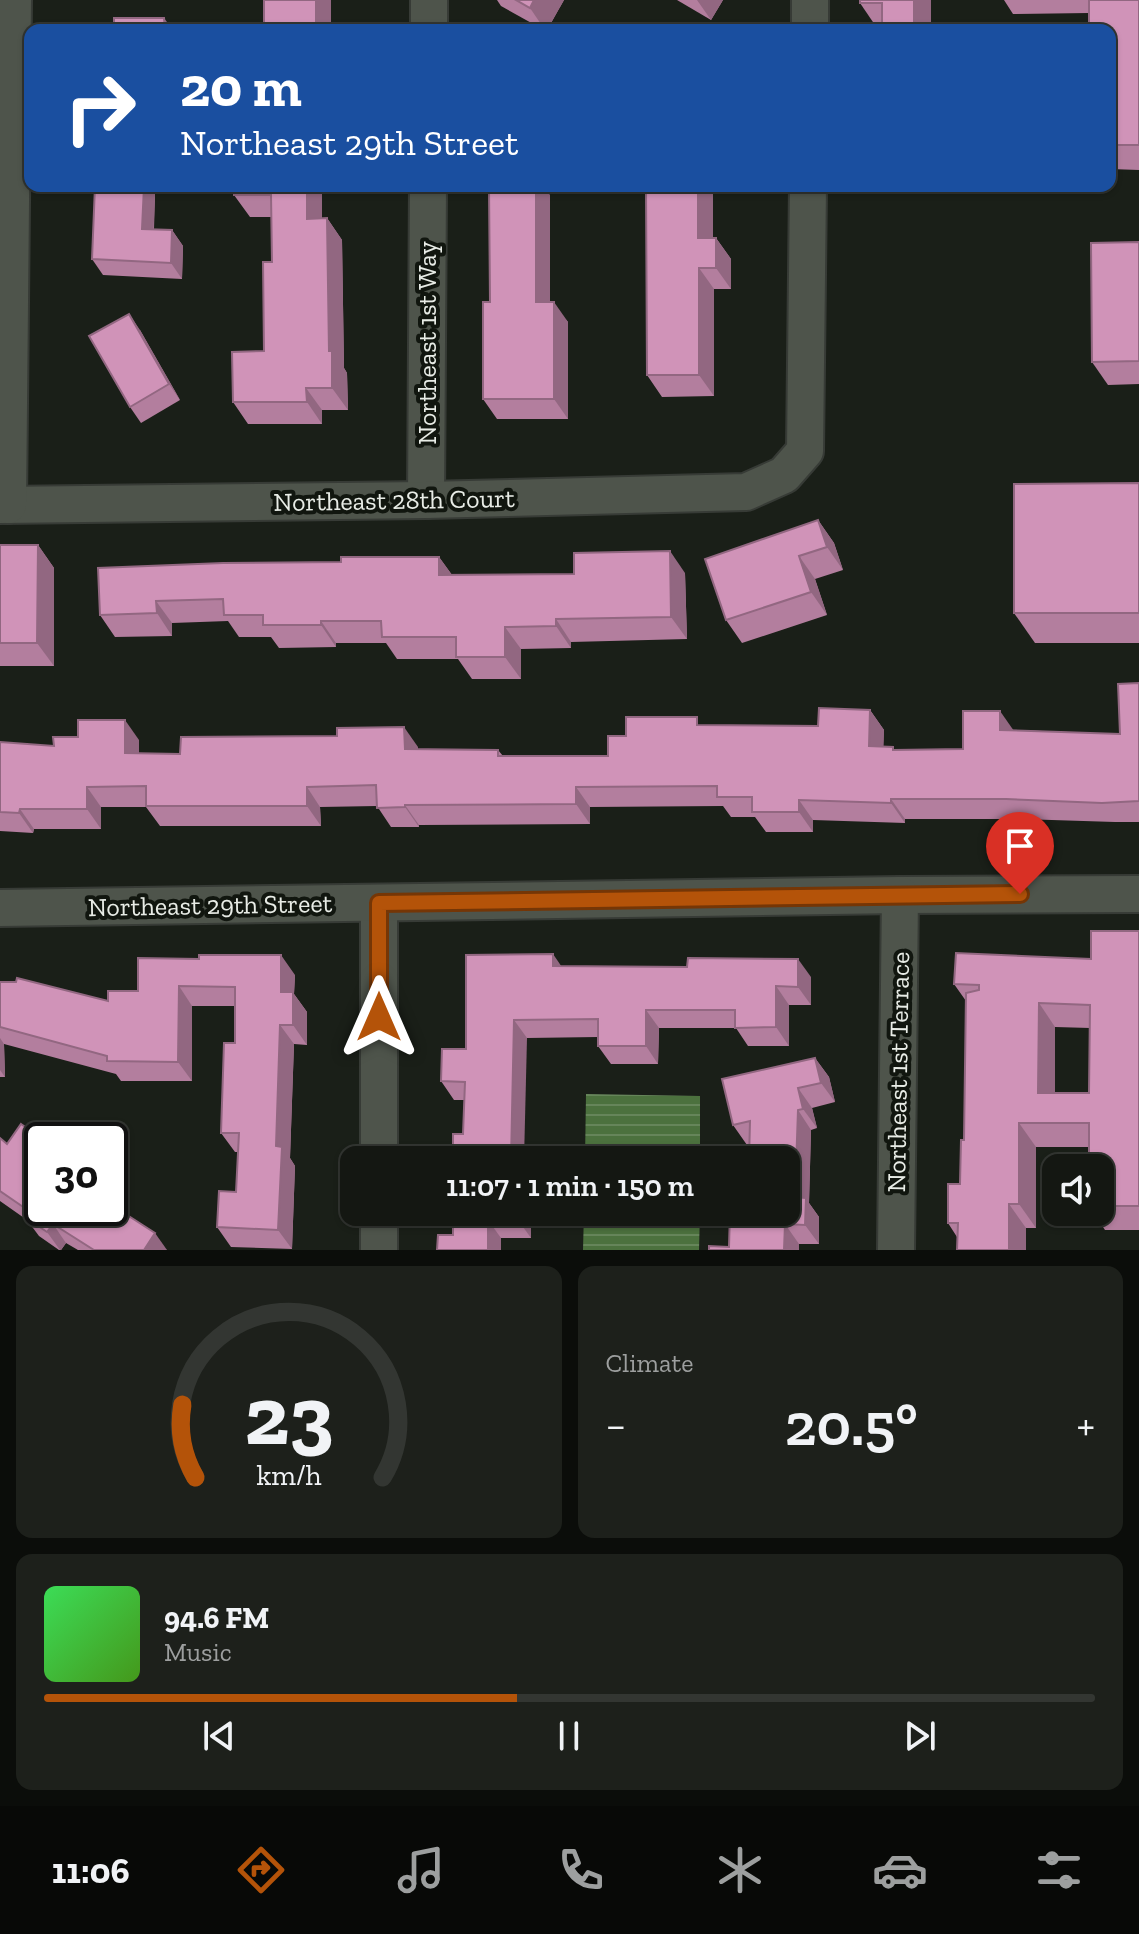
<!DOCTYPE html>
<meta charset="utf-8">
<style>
:root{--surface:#141712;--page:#1d201b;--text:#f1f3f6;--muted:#9d9f9f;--line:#333632;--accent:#b45309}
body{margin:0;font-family:"Zilla Slab",serif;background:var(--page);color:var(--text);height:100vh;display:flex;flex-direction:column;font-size:30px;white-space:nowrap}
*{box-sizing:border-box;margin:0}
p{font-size:26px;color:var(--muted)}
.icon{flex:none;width:44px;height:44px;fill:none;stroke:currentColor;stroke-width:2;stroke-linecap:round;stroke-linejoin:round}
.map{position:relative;height:1250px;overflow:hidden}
.details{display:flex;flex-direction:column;gap:16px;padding:16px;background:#0b0d0a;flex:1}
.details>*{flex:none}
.hud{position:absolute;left:24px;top:24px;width:1092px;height:168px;border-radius:16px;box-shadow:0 2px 6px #0004,0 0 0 2px var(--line);background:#1a4fa0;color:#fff;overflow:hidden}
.controls{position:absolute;left:1042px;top:1154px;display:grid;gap:16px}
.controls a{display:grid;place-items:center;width:72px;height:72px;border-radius:16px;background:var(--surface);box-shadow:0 2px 6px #0004,0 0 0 2px var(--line);font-size:40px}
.speed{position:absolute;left:24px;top:1122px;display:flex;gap:16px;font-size:40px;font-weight:700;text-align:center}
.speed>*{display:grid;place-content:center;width:104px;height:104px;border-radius:50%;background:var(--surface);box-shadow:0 2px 6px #0004,0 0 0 2px var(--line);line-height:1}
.speed .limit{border:4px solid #111;border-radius:12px;background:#fff;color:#111}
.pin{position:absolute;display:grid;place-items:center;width:68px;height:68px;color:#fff;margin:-82px -34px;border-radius:50% 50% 50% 0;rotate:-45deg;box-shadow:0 0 8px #0007}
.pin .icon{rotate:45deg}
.me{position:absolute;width:88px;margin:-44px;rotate:0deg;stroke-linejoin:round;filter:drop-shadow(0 0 6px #0008)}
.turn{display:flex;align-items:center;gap:28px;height:168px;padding:0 24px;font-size:36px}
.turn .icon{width:104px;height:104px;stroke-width:2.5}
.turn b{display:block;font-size:56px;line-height:68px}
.big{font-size:60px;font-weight:600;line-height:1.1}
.details .card{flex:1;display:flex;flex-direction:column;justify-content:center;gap:12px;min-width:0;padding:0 28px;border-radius:16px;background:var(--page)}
.details .dial{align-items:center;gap:0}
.dial svg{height:208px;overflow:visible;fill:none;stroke:var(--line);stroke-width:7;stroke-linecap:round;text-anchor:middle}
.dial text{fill:var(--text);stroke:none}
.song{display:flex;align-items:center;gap:24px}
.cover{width:96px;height:96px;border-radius:12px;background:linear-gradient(135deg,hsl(130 70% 55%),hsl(100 70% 35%))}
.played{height:8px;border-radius:4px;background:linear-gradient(90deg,var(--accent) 45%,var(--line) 45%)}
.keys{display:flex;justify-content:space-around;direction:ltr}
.heat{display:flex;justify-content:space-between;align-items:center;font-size:44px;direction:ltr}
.details .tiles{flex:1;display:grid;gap:16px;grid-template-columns:1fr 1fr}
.card:last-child{grid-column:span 2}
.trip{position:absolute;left:340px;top:1146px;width:460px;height:80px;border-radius:16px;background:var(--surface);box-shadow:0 2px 6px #0004,0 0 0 2px var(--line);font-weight:600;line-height:80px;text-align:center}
.tab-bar{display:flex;height:128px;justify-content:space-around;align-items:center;background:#080907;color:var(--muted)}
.tab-bar .icon{width:56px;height:56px}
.tab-bar .active{color:var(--accent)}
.tab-bar b{font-size:36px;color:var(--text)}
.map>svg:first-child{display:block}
.water{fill:url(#water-rules)}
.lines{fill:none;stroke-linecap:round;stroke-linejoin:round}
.street-casing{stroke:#373b36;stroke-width:40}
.street{stroke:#4e544b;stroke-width:36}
.wall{fill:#b37e9e;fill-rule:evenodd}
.shaded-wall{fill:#926781}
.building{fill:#d093b8;stroke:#926781;stroke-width:2;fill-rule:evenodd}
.route-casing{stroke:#753606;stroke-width:20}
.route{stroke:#b45309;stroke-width:14}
.labels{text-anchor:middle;stroke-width:8;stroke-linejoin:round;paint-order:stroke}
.street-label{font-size:26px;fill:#e8ece6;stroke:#11160f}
</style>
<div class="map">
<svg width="1139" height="1250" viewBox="0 0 1139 1250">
<defs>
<pattern id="water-rules" width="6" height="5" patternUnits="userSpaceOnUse" patternTransform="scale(2)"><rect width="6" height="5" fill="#4c713e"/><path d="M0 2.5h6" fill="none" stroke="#66855a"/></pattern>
</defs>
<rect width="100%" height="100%" fill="#1a1f18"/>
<g class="water">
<polygon points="586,1094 700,1096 700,1160 585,1160"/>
<polygon points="584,1212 700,1212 699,1250 583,1250"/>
</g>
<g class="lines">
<defs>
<g id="street">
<polyline points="429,30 429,0"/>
<polyline points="810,30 810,0"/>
<polyline points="426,500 428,186"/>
<polyline points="0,505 426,500 746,492 784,475 805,451 808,186"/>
<polyline points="8,505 13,0"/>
<polyline points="379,903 379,1160"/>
<polyline points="0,908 900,895 1139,894"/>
<polyline points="379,1212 379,1250"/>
<polyline points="896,1250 900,895"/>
</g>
</defs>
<use href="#street" class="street-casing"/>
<use href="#street" class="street"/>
</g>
<g class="wall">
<polygon points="497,0 564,0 547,30 544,30 501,6"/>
<polygon points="677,0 723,0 711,20"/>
<polygon points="860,0 931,0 931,30 877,28 860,3"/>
<polygon points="1004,0 1139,0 1139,170 1110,169 1110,30 1089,13 1013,14"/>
<polygon points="95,186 150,186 155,194 154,229 172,230 183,246 182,279 103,275 92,259"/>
<polygon points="234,186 322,186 322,219 327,218 342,240 344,368 347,373 348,410 322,410 322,424 248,424 233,402 264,351 272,262 272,217 250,217 234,195"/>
<polygon points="713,186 713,238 716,238 731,259 731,289 714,289 714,396 662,397 647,375"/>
<polygon points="550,195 550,302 568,322 568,419 497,419 483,399 490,302"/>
<polygon points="1139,242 1139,384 1108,385 1092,362"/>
<polygon points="140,330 180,400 141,423 130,407"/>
<polygon points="1139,483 1139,643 1035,643 1014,613"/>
<polygon points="818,520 834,543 843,570 815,579 827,615 742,643 726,620"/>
<polygon points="0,545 38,545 54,568 54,666 0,666"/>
<polygon points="439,557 452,575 685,573 687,639 571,642 571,648 521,649 521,679 472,679 458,659 397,659 386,643 336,643 336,647 279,648 271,637 239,637 228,621 172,623 172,636 115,637 100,615 98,568 341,562"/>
<polygon points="1139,683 1139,822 1115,822 1020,819 905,819 905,823 813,820 813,832 766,832 755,817 731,817 723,806 590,807 590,824 419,825 419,827 391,827 377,806 320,807 321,826 160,826 146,807 101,807 101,829 34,829 33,833 0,831 0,742 54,746 139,740 139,753 180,754 418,747 418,749 498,750 503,756 608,756 626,736 703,725 818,726 870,710 884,730 883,747 894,750 963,749 1013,730 1120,734"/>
<path d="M1139,931V1230H1105L1093,1212H1100V1168L1089,1147H1036V1228H1026V1250H957V1237L948,1223L960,1184L964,1140L966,1001L954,984L1091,959ZM1055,1027L1090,1028L1089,1093H1055Z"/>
<polygon points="561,966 811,977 811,1005 789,1005 789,1046 748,1046 736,1028 659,1028 658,1064 611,1064 598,1046 598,1037 527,1038 463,1134 464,1100 454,1100 441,1081 466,1049"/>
<polygon points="295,975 294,994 307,1012 307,1045 294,1044 290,1158 295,1166 292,1249 231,1247 217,1227 236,1192 238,1152 235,1152 221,1133 235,1043 235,1006 192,1006 192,1081 121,1081 116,1074 4,1044 5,1077 0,1077 0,982 108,1001 138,991"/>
<polygon points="815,1058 829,1077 835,1102 812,1108 817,1128 811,1130 809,1203 819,1217 819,1244 799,1244 729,1247 786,1212 749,1145 747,1145 733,1125"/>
<polygon points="0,1138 42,1208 167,1250 78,1250 66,1243 61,1250 59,1250 39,1236 27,1220 0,1201"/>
<polygon points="453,1212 531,1212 531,1238 501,1238 453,1235"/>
</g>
<g class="shaded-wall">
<rect x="316" y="0" width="15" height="30"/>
<polygon points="534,0 564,0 547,30 545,30 530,8"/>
<polygon points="697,0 723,0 711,20"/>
<rect x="914" y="0" width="17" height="30"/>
<polygon points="164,18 173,30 165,30"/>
<polygon points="144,186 150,186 155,194 153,244 142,229"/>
<polygon points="307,186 322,186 322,241 307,219"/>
<polygon points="536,186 544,186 550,195 550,322 536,302"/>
<polygon points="698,186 713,186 713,259 698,238"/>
<polygon points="327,218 342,240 344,368 347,373 348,410 332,388 329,351"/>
<polygon points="172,230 183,246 182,279 171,263"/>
<polygon points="716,238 731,259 731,289 716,268"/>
<polygon points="699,268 714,289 714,396 699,375"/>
<polygon points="554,302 568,322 568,419 554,399"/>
<polygon points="129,314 140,330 180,400 169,384"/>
<polygon points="306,388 322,410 322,424 307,402"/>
<polygon points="818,520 834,543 843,570 827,547"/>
<polygon points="38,545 54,568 54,666 37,643"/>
<polygon points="670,551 685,573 687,639 671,617"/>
<polygon points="799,556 815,579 827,615 811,592"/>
<polygon points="439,557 455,579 439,575"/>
<polygon points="156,601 172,623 172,636 157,613"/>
<polygon points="556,619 571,642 571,648 556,626"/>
<polygon points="321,621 336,643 336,647 321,625"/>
<polygon points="505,627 521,649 521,679 505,657"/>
<polygon points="870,710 884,730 883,766 869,746"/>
<polygon points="1000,711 1014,731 1000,730"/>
<polygon points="125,720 139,740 139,773 125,753"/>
<polygon points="404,727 418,747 418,769 405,749"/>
<polygon points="87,787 101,807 101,829 87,809"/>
<polygon points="307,787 320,807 321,826 307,806"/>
<polygon points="576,787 590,807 590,824 576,804"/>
<polygon points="891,799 905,819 905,823 891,803"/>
<polygon points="799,800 813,820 813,832 799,812"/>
<polygon points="405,805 419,825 419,827 405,807"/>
<polygon points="20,809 34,829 33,833 19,813"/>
<polygon points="553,954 566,973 553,966"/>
<polygon points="281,955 295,975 294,994 307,1012 307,1045 293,1025 281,992"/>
<polygon points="798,959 811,977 811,1005 798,987"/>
<polygon points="179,986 192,1006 192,1081 178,1062"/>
<polygon points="776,986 789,1005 789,1046 776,1027"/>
<polygon points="1039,1003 1055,1027 1055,1117 1038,1093"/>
<polygon points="646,1010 659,1028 658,1064 646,1046"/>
<polygon points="514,1020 527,1038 524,1160 511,1160"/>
<polygon points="280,1025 294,1044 290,1158 295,1166 292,1249 278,1230 276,1146"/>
<polygon points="0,1038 4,1044 5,1077 0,1070"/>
<polygon points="815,1058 829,1077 835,1102 821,1083"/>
<polygon points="798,1088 812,1108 817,1128 803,1109"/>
<polygon points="798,1110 811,1130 809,1203 819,1217 819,1244 805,1225 795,1197"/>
<polygon points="1019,1123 1036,1147 1036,1228 1019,1204"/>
<polygon points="1009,1204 1026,1228 1026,1250 1009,1250"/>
<polygon points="518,1212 531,1212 531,1238 518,1220"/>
<polygon points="488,1220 501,1238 501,1250 488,1250"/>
<polygon points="53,1224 66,1243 61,1250 60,1250 47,1232"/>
<polygon points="785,1224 799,1244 799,1250 784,1250"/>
<polygon points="155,1233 167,1250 144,1250"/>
</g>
<g class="building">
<rect x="264" y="0" width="52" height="30"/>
<polygon points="516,0 534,0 530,8"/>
<polygon points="860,0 914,0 914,30 882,30 882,3 860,3"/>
<polygon points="1089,0 1139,0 1139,145 1110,145 1110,30 1089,30"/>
<polygon points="114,18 164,18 165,30 114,30"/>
<polygon points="95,186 144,186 142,229 172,230 171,263 92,259"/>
<polygon points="234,186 307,186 307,219 327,218 329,351 332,351 332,388 306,388 307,402 233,402 232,352 264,351 263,262 272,262 271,195 234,195"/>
<polygon points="489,186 536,186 536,302 554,302 554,399 483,399 483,302 490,302"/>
<polygon points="646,186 698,186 698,238 716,238 716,268 699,268 699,375 647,375"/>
<polygon points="1139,242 1139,361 1092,362 1091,243"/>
<polygon points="129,314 169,384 130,407 89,336"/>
<polygon points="1139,483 1139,613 1014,613 1014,484"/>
<polygon points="818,520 827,547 799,556 811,592 726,620 705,559"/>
<polygon points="0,545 38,545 37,643 0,643"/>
<polygon points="670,551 671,617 556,619 556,626 505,627 505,657 456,657 456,637 382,637 381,621 321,621 321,625 263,625 263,615 224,615 223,599 156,601 157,613 100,615 98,568 223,563 341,562 341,557 439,557 439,575 574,574 574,553"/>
<polygon points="1139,683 1139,801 1102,803 1006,799 891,799 891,803 799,800 799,812 752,812 752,797 717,797 717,786 576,787 576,804 405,805 405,807 377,808 376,785 307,787 307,806 146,806 146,786 87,787 87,809 20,809 19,813 0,812 0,742 54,746 53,737 78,737 78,720 125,720 125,753 180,754 181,737 337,736 337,728 404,727 405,749 498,750 498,756 608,756 608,736 626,736 626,717 697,717 697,725 818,726 819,708 870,710 869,746 893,747 893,750 963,749 963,711 1000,711 1000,730 1120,734 1118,684"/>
<path d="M1091,931H1139V1206H1100V1168H1089V1123H1019V1204H1009V1250H957L958,1223H948V1184H960L961,1140H964L966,993L979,990V985L954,984L956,953L1091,959ZM1039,1003L1090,1005L1089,1093H1038Z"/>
<polygon points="553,954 553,966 687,967 688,958 798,959 798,987 776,986 776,1027 735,1028 735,1010 646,1010 646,1046 598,1046 598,1019 514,1020 511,1160 453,1160 453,1134 463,1134 465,1082 441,1081 442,1049 466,1049 466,955"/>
<polygon points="199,955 281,955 281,992 293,992 293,1025 280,1025 276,1146 282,1147 278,1230 217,1227 219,1191 236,1192 239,1133 221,1133 224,1043 235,1043 235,987 179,986 178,1062 107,1061 107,1056 0,1027 0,982 16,982 17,978 108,1001 108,991 138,991 138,958 199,959"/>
<polygon points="815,1058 821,1083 798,1088 803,1109 798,1110 795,1197 806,1198 805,1225 785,1224 784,1250 709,1250 709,1246 729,1247 730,1212 786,1212 786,1160 749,1160 750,1121 733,1125 722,1079"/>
<polygon points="21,1124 44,1140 42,1140 42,1208 110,1208 110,1204 155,1233 144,1250 94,1250 53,1224 47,1232 25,1217 29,1211 0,1191 0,1138 7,1144"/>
<polygon points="453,1212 518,1212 518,1220 488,1220 488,1250 437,1250 438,1235 453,1235"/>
</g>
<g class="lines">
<defs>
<polyline id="route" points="379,1017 379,903 1020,894"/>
</defs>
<use href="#route" class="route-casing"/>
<use href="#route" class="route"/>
</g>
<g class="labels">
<g class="street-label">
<text transform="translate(427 343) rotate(-90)" y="9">Northeast 1st Way</text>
<text transform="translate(394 500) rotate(-1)" y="9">Northeast 28th Court</text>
<text transform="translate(210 905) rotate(-1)" y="9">Northeast 29th Street</text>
<text transform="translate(898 1072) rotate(-89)" y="9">Northeast 1st Terrace</text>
</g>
</g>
</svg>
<div class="controls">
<a><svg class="icon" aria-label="sound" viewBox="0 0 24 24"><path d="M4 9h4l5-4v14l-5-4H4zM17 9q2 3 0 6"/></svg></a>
</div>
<div class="speed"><div class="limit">30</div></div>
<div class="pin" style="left:1020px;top:894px;background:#d93025"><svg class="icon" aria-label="arrive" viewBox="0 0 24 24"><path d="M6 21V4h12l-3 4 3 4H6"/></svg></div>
<svg class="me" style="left:379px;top:1017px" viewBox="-20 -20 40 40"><path d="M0-17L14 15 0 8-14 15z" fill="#b45309" stroke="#fff" stroke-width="4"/></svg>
<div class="trip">11:07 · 1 min · 150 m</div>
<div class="hud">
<div class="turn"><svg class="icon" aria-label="right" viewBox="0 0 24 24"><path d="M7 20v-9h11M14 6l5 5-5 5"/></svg><div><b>20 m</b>Northeast 29th Street</div></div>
</div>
</div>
<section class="details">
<div class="tiles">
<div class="card dial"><svg viewBox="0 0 100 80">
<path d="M14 69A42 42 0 1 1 86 69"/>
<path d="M14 69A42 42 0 0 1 9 41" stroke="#b45309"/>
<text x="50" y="56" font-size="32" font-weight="700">23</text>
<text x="50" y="72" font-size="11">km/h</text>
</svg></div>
<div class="card"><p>Climate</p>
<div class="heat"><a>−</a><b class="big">20.5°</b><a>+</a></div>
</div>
<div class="card">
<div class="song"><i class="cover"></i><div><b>94.6 FM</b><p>Music</p></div></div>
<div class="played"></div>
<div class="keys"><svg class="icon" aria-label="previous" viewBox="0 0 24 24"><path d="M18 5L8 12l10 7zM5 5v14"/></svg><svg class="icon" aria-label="pause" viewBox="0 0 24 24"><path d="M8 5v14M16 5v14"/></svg><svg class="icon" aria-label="next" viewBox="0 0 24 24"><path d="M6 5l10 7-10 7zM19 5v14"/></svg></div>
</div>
</div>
</section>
<nav class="tab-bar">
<b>11:06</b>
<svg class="icon active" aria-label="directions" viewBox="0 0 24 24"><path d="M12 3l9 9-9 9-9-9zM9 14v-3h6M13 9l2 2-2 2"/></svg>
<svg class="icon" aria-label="music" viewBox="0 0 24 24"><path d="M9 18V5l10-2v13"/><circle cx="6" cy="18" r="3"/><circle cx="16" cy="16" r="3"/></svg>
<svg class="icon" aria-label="phone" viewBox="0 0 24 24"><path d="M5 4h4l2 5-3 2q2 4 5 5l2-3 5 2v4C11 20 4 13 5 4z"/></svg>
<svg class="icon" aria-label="climate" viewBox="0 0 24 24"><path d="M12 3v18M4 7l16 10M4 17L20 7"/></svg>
<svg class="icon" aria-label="car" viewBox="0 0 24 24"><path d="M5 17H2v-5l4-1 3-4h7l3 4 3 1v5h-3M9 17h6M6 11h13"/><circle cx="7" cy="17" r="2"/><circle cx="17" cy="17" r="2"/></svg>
<svg class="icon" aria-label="filters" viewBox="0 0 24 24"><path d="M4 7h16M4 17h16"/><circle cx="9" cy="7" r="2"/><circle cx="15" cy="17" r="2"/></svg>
</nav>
